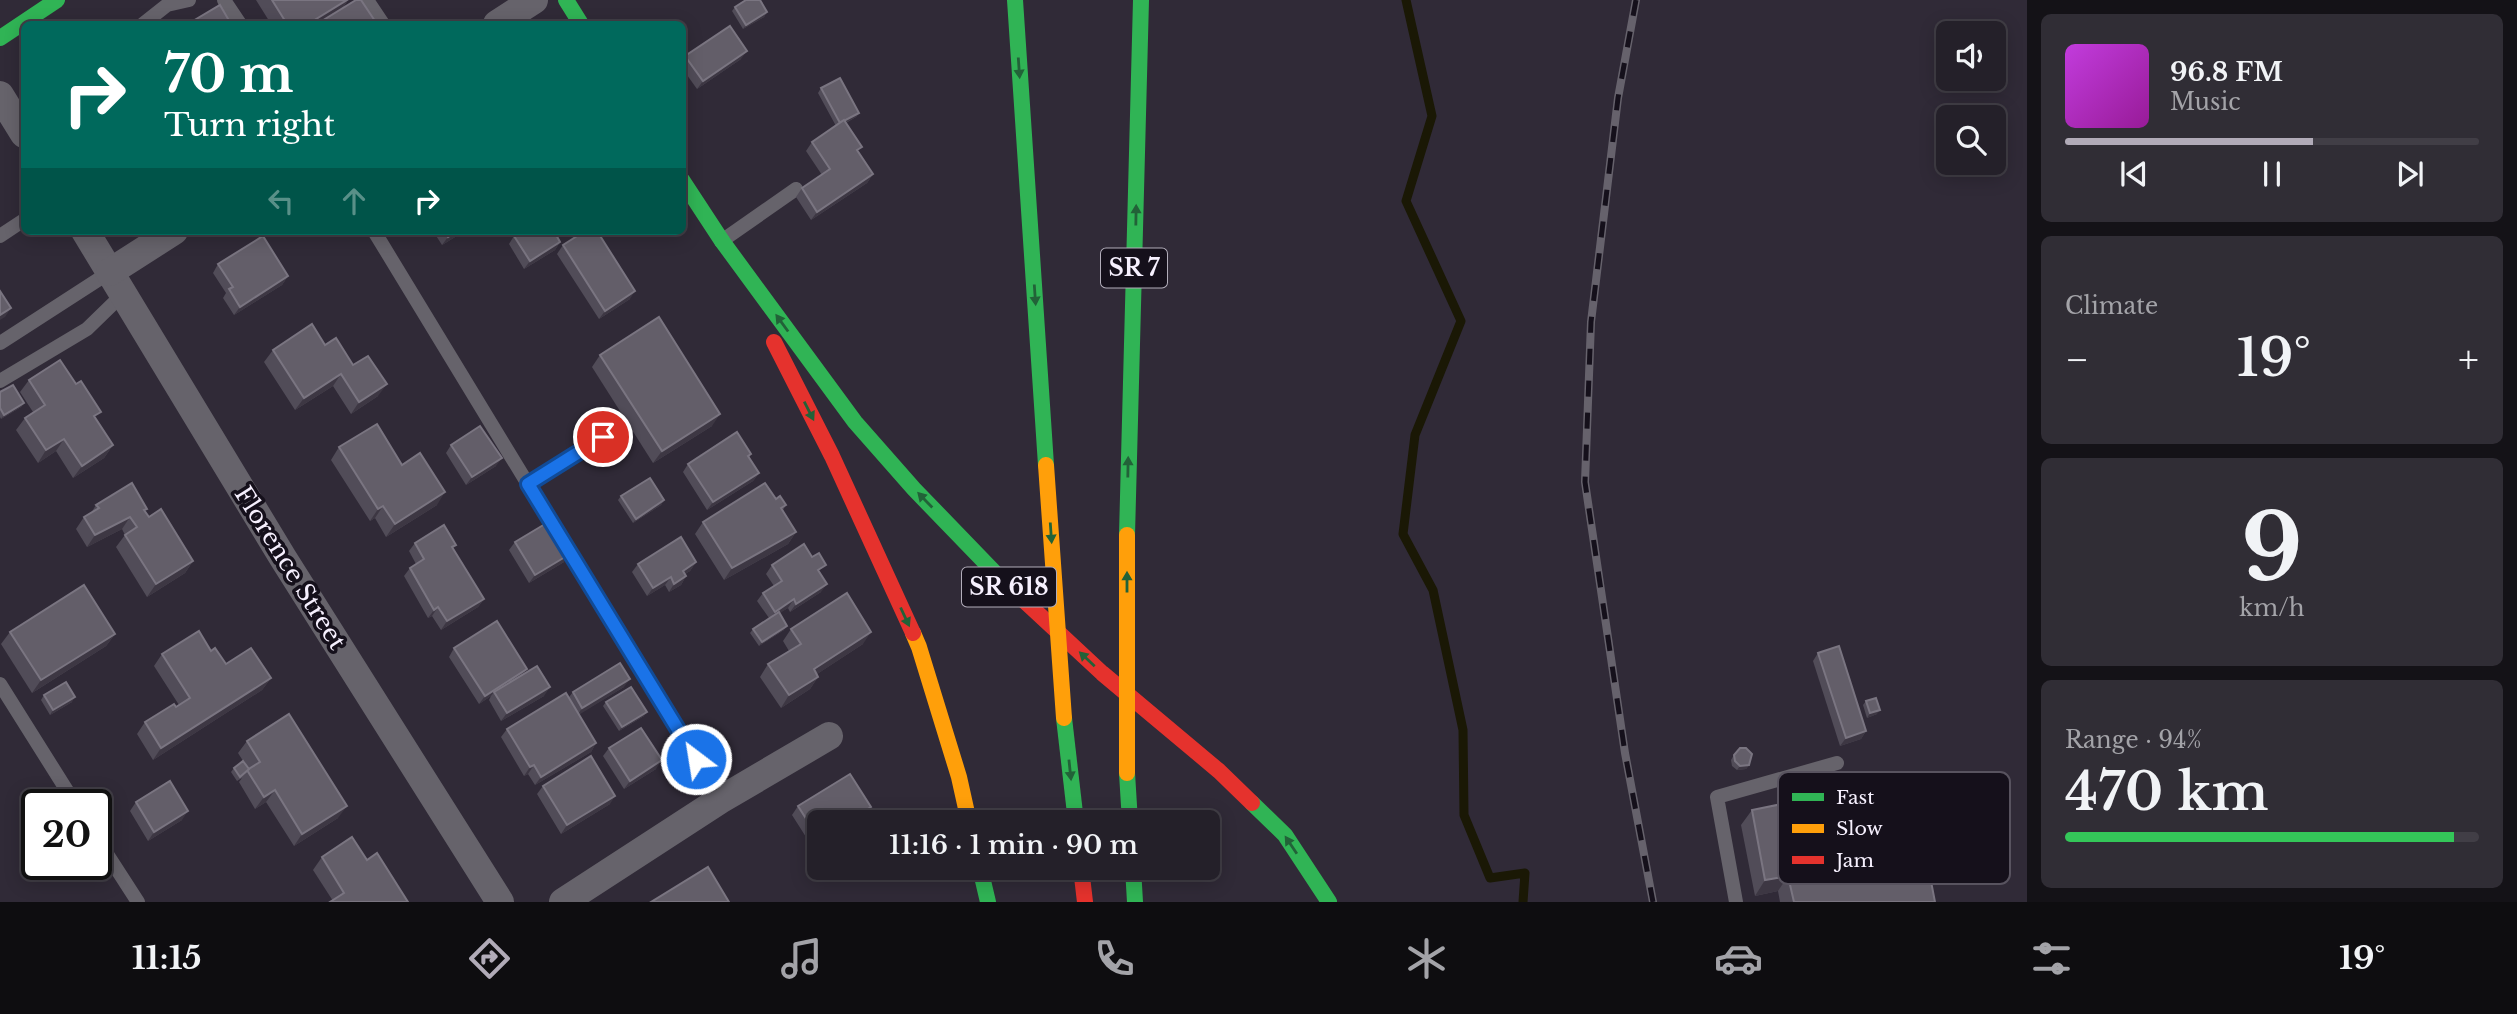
<!DOCTYPE html>
<meta charset="utf-8">
<style>
:root{--surface:#242029;--page:#302d35;--text:#f1f3f6;--muted:#a3a3a8;--line:#413e46;--accent:#b1abb8}
body{margin:0;font-family:"Libre Baskerville",serif;background:var(--page);color:var(--text);height:100vh;display:flex;flex-direction:column;font-size:26px;white-space:nowrap}
*{box-sizing:border-box;margin:0}
p{font-size:23px;color:var(--muted)}
.icon{flex:none;width:38px;height:38px;fill:none;stroke:currentColor;stroke-width:2;stroke-linecap:round;stroke-linejoin:round}
.map{position:relative;flex:1;overflow:hidden}
.side{display:flex;flex-direction:column;gap:14px;padding:14px;background:#141217;width:490px}
.side>*{flex:none}
.banner{position:absolute;left:21px;top:21px;width:665px;height:214px;border-radius:10px;box-shadow:0 4px 18px #0003,0 0 0 2px var(--line);background:#00695c;color:#fff;overflow:hidden}
.controls{position:absolute;left:1936px;top:21px;display:grid;gap:14px}
.controls a{display:grid;place-items:center;width:70px;height:70px;border-radius:10px;background:var(--surface);box-shadow:0 4px 18px #0003,0 0 0 2px var(--line);font-size:35px}
.speed{position:absolute;left:21px;top:789px;display:flex;gap:14px;font-size:35px;font-weight:700;text-align:center}
.speed>*{display:grid;place-content:center;width:91px;height:91px;border-radius:50%;background:var(--surface);box-shadow:0 4px 18px #0003,0 0 0 2px var(--line);line-height:1}
.speed .limit{border:4px solid #111;border-radius:10px;background:#fff;color:#111}
.pin{position:absolute;display:grid;place-items:center;width:60px;height:60px;color:#fff;margin:-30px;border:4px solid #fff;border-radius:50%;box-shadow:0 2px 7px #0007}
.me{position:absolute;width:77px;margin:-38px;rotate:329deg;stroke-linejoin:round;filter:drop-shadow(0 0 5px #0008)}
.turn{display:flex;align-items:center;gap:24px;height:147px;padding:0 28px;font-size:32px}
.turn .icon{width:91px;height:91px;stroke-width:2.5}
.turn b{display:block;font-size:49px;line-height:60px}
.lanes{display:flex;align-items:center;height:66px;padding:0 28px;background:#0003;justify-content:center;gap:35px;direction:ltr}
.lanes .off{opacity:.35}
.big{font-size:52px;font-weight:600;line-height:1.1}
.side .tile{flex:1;display:flex;flex-direction:column;justify-content:center;gap:10px;min-width:0;padding:0 24px;border-radius:10px;background:var(--page)}
.side .dial{align-items:center;gap:0}
.dial b{font-size:91px;line-height:1}
.song{display:flex;align-items:center;gap:21px}
.cover{width:84px;height:84px;border-radius:10px;background:linear-gradient(135deg,hsl(290 70% 55%),hsl(300 70% 35%))}
.played{height:7px;border-radius:4px;background:linear-gradient(90deg,var(--accent) 60%,var(--line) 60%)}
.keys{display:flex;justify-content:space-around;direction:ltr}
.heat{display:flex;justify-content:space-between;align-items:center;font-size:38px;direction:ltr}
.charge{height:10px;border-radius:5px;background:linear-gradient(90deg,#34c759 94%,var(--line) 0)}
.trip{position:absolute;left:807px;top:810px;width:413px;height:70px;border-radius:10px;background:var(--surface);box-shadow:0 4px 18px #0003,0 0 0 2px var(--line);font-weight:600;line-height:70px;text-align:center}
.dock{display:flex;height:112px;justify-content:space-around;align-items:center;background:#0e0d10;color:var(--muted)}
.dock .icon{width:49px;height:49px}
.dock .current{color:var(--accent)}
.dock b{font-size:32px;color:var(--text)}
main{display:flex;flex:1;min-height:0}
.map>svg:first-child{display:block}
.lines{fill:none;stroke-linecap:round;stroke-linejoin:round}
.stream{stroke:#1a1805;stroke-width:9}
.lane{stroke:#66636b;stroke-width:14}
.street{stroke:#66636b;stroke-width:28}
.fast{stroke:#30b455;stroke-width:16}
.slow{stroke:#ff9f0a;stroke-width:16}
.jam{stroke:#e5322d;stroke-width:16}
.rail-casing{stroke:#66626c;stroke-width:8}
.rail{stroke:#15101b;stroke-width:5;stroke-dasharray:16;stroke-linecap:butt}
.slow-bridge{stroke:#ff9f0a;stroke-width:16}
.wall{fill:#514c58}
.shaded-wall{fill:#3d3743}
.building{fill:#635e69;stroke:#7a7581;stroke-width:2}
.oneway{fill:#226238}
.route-casing{stroke:#114b97;stroke-width:18}
.route{stroke:#1a73e8;stroke-width:12}
.labels{text-anchor:middle;stroke-width:7;stroke-linejoin:round;paint-order:stroke}
.shield{fill:#15101b;stroke:#b2adba;stroke-width:2}
.shield-label{font-size:23px;font-weight:bold;fill:#f6f0fe}
.street-label{font-size:24px;fill:#f6f0fe;stroke:#15101b}
.key{fill:#15101b;stroke:#58535f;stroke-width:2}
.key-label{font-size:19px;fill:#f6f0fe}
</style>
<main>
<div class="map">
<svg width="2027" height="902" viewBox="0 0 2027 902">
<rect width="100%" height="100%" fill="#302a37"/>
<g class="lines">
<polyline class="stream" points="1406,0 1432,116 1406,201 1461,321 1415,435 1403,534 1433,590 1463,730 1464,815 1490,878 1525,873 1523,902"/>
<g class="lane">
<polyline points="224,0 240,24"/>
<polyline points="367,0 383,24"/>
<polyline points="143,24 167,5 189,0"/>
<polyline points="374,231 720,800"/>
<polyline points="0,236 24,220"/>
<polyline points="723,240 796,189"/>
<polyline points="0,343 110,272"/>
<polyline points="0,381 87,329 123,294"/>
<polyline points="528,484 603,437"/>
<polyline points="0,684 76,805"/>
<polyline points="96,837 138,902"/>
<polyline points="1736,902 1717,797 1837,763"/>
</g>
<g class="street">
<polyline points="497,24 534,0"/>
<polyline points="0,95 24,134"/>
<polyline points="85,231 283,558 500,902"/>
<polyline points="110,272 174,231"/>
<polyline points="563,902 720,800 829,736"/>
</g>
<g class="fast">
<polyline points="566,0 581,24"/>
<polyline points="1015,0 1046,465"/>
<polyline points="0,38 57,0"/>
<polyline points="682,180 722,241"/>
<polyline points="722,241 855,422 914,489 1001,579"/>
<polyline points="1127,535 1141,0"/>
<polyline points="1064,718 1076,822"/>
<polyline points="1127,773 1130,822"/>
<polyline points="1252,803 1285,835 1329,902"/>
<polyline points="980,868 988,902"/>
<polyline points="1133,868 1135,902"/>
</g>
<polyline class="slow" points="913,633 919,647 959,777 969,822"/>
<g class="jam">
<polyline points="774,342 832,456 913,633"/>
<polyline points="1001,579 1102,673 1219,771 1252,803"/>
<polyline points="1081,868 1085,902"/>
</g>
<defs>
<polyline id="rail" points="1636,0 1618,98 1591,322 1585,482 1625,753 1653,902"/>
</defs>
<use href="#rail" class="rail-casing"/>
<use href="#rail" class="rail"/>
<g class="slow-bridge">
<polyline points="1046,465 1064,718"/>
<polyline points="1127,535 1127,773"/>
</g>
</g>
<g class="wall">
<polygon points="256,0 348,0 342,9 377,24 271,24"/>
<polygon points="735,7 767,12 764,17 743,29 732,11"/>
<polygon points="685,56 741,59 697,89 682,68 682,60"/>
<polygon points="821,88 859,113 856,117 846,123 858,152 873,174 867,183 811,220 796,197 802,188 822,175 806,151 812,142 836,126 818,93"/>
<polygon points="433,231 465,231 442,245"/>
<polygon points="514,236 560,242 555,250 524,269 509,244"/>
<polygon points="563,245 630,299 599,319 557,254"/>
<polygon points="218,264 288,276 282,285 234,315 223,298 226,293 213,273"/>
<polygon points="325,345 353,365 378,396 351,414 333,386 295,410 264,362 273,350"/>
<polygon points="600,355 712,426 653,463 592,367"/>
<polygon points="29,380 96,419 113,445 104,458 73,478 56,451 38,463 16,430 25,418 33,412 20,392"/>
<polygon points="0,392 24,403 21,407 1,419 0,417"/>
<polygon points="451,445 496,466 466,485 446,453"/>
<polygon points="339,447 402,465 437,505 386,537 375,518 370,521 331,460"/>
<polygon points="751,454 749,458 759,473 753,481 707,510 683,472 688,464"/>
<polygon points="621,496 664,500 661,505 633,523 618,500"/>
<polygon points="776,499 786,505 783,510 796,532 788,544 724,580 695,534 703,522"/>
<polygon points="96,505 145,512 149,517 193,561 185,573 147,597 116,547 125,535 122,529 87,547 76,529 84,517 91,513"/>
<polygon points="515,542 564,562 529,583 509,550"/>
<polygon points="415,543 453,549 484,599 478,607 441,630 432,616 428,618 404,576 410,568 416,564 409,551"/>
<polygon points="696,562 690,571 685,574 686,576 681,585 669,592 665,585 647,596 632,572 638,564"/>
<polygon points="772,565 820,573 821,592 790,612 788,608 779,613 784,630 759,646 750,633 753,629 769,618 757,601 763,593 774,586 766,574"/>
<polygon points="791,629 863,644 817,674 818,677 810,689 781,708 760,677 768,664 789,651 783,641"/>
<polygon points="10,632 115,634 106,646 32,693 1,644"/>
<polygon points="454,648 523,674 544,696 501,721 489,700 491,696 479,704 449,657"/>
<polygon points="211,651 226,664 271,678 262,690 153,760 137,734 145,722 179,705 154,666 162,654"/>
<polygon points="1818,653 1866,731 1861,739 1840,746 1813,661"/>
<polygon points="624,687 579,714 596,743 591,752 535,785 528,774 524,776 501,737 507,729 569,697 573,692"/>
<polygon points="44,695 72,702 50,715 41,700"/>
<polygon points="1866,701 1877,714 1867,718 1863,705"/>
<polygon points="606,702 644,716 619,731 603,706"/>
<polygon points="247,741 338,818 294,846 266,802 255,809 239,782 242,778 237,781 231,772 234,768 245,764 238,753"/>
<polygon points="609,748 656,769 624,789 603,756"/>
<polygon points="1734,755 1749,765 1746,769 1737,770 1732,766 1731,760"/>
<polygon points="543,786 610,804 561,834 537,794"/>
<polygon points="136,802 182,820 148,841 130,811"/>
<polygon points="798,806 871,807 865,815 819,822 819,844 813,848 792,815"/>
<polygon points="1752,810 1935,902 1780,902 1778,891 1755,896 1741,825"/>
<polygon points="322,857 367,860 408,902 333,901 313,870"/>
</g>
<g class="shaded-wall">
<polygon points="347,0 348,0 340,11 319,24 308,24"/>
<polygon points="767,12 764,17 743,29 746,25"/>
<polygon points="747,51 741,59 697,89 703,81"/>
<polygon points="859,113 856,117 837,127 840,123"/>
<polygon points="873,174 867,183 811,220 817,212"/>
<polygon points="457,231 465,231 442,245 448,237"/>
<polygon points="560,242 555,250 524,269 530,261"/>
<polygon points="288,276 282,285 234,315 240,307"/>
<polygon points="635,291 630,299 599,319 605,311"/>
<polygon points="11,308 5,317 0,320 0,315"/>
<polygon points="341,374 333,386 295,410 304,398"/>
<polygon points="387,384 378,396 351,414 359,402"/>
<polygon points="24,403 21,407 1,419 4,415"/>
<polygon points="720,414 712,426 653,463 662,451"/>
<polygon points="64,439 56,451 38,463 46,450"/>
<polygon points="113,445 104,458 73,478 82,466"/>
<polygon points="502,458 496,466 466,485 472,477"/>
<polygon points="759,473 753,481 707,510 713,502"/>
<polygon points="445,492 437,505 386,537 395,524"/>
<polygon points="664,500 661,505 633,523 636,519"/>
<polygon points="383,506 375,518 370,521 378,509"/>
<polygon points="130,517 122,529 87,547 95,535"/>
<polygon points="796,532 788,544 724,580 732,568"/>
<polygon points="570,554 564,562 529,583 535,575"/>
<polygon points="193,561 185,573 147,597 156,584"/>
<polygon points="696,562 690,571 677,579 683,571"/>
<polygon points="686,576 681,585 669,592 674,584"/>
<polygon points="671,577 665,585 647,596 653,588"/>
<polygon points="827,584 821,592 790,612 796,604"/>
<polygon points="484,599 478,607 441,630 447,621"/>
<polygon points="794,599 788,608 769,620 775,612"/>
<polygon points="438,607 432,616 428,618 434,610"/>
<polygon points="787,626 784,630 759,646 762,642"/>
<polygon points="871,632 863,644 805,682 814,669"/>
<polygon points="115,634 106,646 32,693 41,680"/>
<polygon points="527,669 521,677 494,692 491,696 479,704 485,696"/>
<polygon points="818,677 810,689 781,708 789,695"/>
<polygon points="271,678 262,690 153,760 161,748"/>
<polygon points="630,679 624,687 577,716 582,708"/>
<polygon points="550,687 544,696 501,721 507,713"/>
<polygon points="75,697 72,702 50,715 53,710"/>
<polygon points="1880,710 1877,714 1867,718 1870,713"/>
<polygon points="647,712 644,716 619,731 622,727"/>
<polygon points="1866,731 1861,739 1840,746 1846,738"/>
<polygon points="596,743 591,752 535,785 541,777"/>
<polygon points="662,760 656,769 624,789 630,781"/>
<polygon points="534,765 528,774 524,776 530,767"/>
<polygon points="1749,765 1746,769 1737,770 1740,766"/>
<polygon points="275,790 266,802 255,809 264,797"/>
<polygon points="615,796 610,804 561,834 567,825"/>
<polygon points="347,806 338,818 294,846 302,834"/>
<polygon points="871,807 865,815 853,822 846,822"/>
<polygon points="188,811 182,820 148,841 154,832"/>
<polygon points="1788,876 1778,891 1755,896 1765,880"/>
</g>
<g class="building">
<polygon points="272,0 347,0 308,24 287,24"/>
<polygon points="356,0 361,0 377,24 317,24"/>
<polygon points="746,0 760,0 767,12 746,25 735,7"/>
<polygon points="220,5 231,24 188,24"/>
<polygon points="730,26 747,51 703,81 685,56"/>
<polygon points="840,78 859,113 840,123 821,88"/>
<polygon points="844,120 862,147 857,150 873,174 817,212 802,188 830,169 812,142"/>
<polygon points="444,231 457,231 448,237"/>
<polygon points="522,231 554,231 560,242 530,261 514,236"/>
<polygon points="585,231 597,231 635,291 605,311 563,245"/>
<polygon points="263,236 288,276 240,307 229,289 233,287 218,264"/>
<polygon points="0,291 11,308 0,315"/>
<polygon points="659,317 720,414 662,451 600,355"/>
<polygon points="312,324 325,345 336,338 353,365 368,356 387,384 359,402 341,374 304,398 273,350"/>
<polygon points="60,360 76,384 81,381 101,412 94,416 113,445 82,466 64,439 46,450 25,418 45,405 29,380"/>
<polygon points="13,385 24,403 4,415 0,408 0,392"/>
<polygon points="377,424 402,465 420,453 445,492 395,524 383,506 378,509 339,447"/>
<polygon points="480,426 502,458 472,477 451,445"/>
<polygon points="737,432 751,454 748,456 759,473 713,502 688,464"/>
<polygon points="650,478 664,500 636,519 621,496"/>
<polygon points="132,483 147,509 144,510 149,517 161,509 193,561 156,584 125,535 137,527 130,517 95,535 84,517 99,508 96,505"/>
<polygon points="765,483 776,499 780,496 786,505 781,508 796,532 732,568 703,522"/>
<polygon points="550,521 570,554 535,575 515,542"/>
<polygon points="444,525 456,545 452,547 484,599 447,621 438,607 434,610 410,568 424,559 415,543"/>
<polygon points="681,537 696,562 683,571 686,576 674,584 671,577 653,588 638,564"/>
<polygon points="804,544 812,557 819,553 826,565 818,570 827,584 796,604 794,599 775,612 763,593 782,581 772,565"/>
<polygon points="84,585 115,634 41,680 10,632"/>
<polygon points="847,593 871,632 814,669 818,677 789,695 768,664 801,644 791,629"/>
<polygon points="779,612 787,626 762,642 753,629"/>
<polygon points="497,621 527,669 485,696 454,648"/>
<polygon points="199,631 211,651 215,648 226,664 251,648 271,678 161,748 145,722 174,704 176,707 190,698 162,654"/>
<polygon points="1839,646 1866,731 1846,738 1818,653"/>
<polygon points="620,663 630,679 582,708 573,692"/>
<polygon points="537,666 550,687 507,713 494,692"/>
<polygon points="66,682 75,697 53,710 44,695"/>
<polygon points="631,687 647,712 622,727 606,702"/>
<polygon points="566,693 596,743 541,777 534,765 530,767 507,729"/>
<polygon points="1876,698 1880,710 1870,713 1866,701"/>
<polygon points="289,714 347,806 302,834 275,790 264,797 247,770 260,762 247,741"/>
<polygon points="641,728 662,760 630,781 609,748"/>
<polygon points="1740,748 1746,748 1752,754 1749,765 1740,766 1735,761 1734,755"/>
<polygon points="591,756 615,796 567,825 543,786"/>
<polygon points="243,761 249,769 240,777 234,768"/>
<polygon points="850,774 871,807 846,822 819,822 819,839 798,806"/>
<polygon points="1911,778 1935,902 1794,902 1788,876 1765,880 1752,810"/>
<polygon points="170,781 188,811 154,832 136,802"/>
<polygon points="352,837 367,860 377,853 408,902 330,902 344,893 322,857"/>
<polygon points="708,867 729,902 651,902"/>
</g>
<defs><path id="oneway-solid" d="M-6-.8H1V-3.2L6.5 0L1 3.2V.8H-6Z" transform="scale(1.75)"/></defs>
<g class="oneway">
<use href="#oneway-solid" transform="translate(1019 68) rotate(86)"/>
<use href="#oneway-solid" transform="translate(1136 215) rotate(-89)"/>
<use href="#oneway-solid" transform="translate(1035 295) rotate(86)"/>
<use href="#oneway-solid" transform="translate(782 323) rotate(-126)"/>
<use href="#oneway-solid" transform="translate(809 411) rotate(63)"/>
<use href="#oneway-solid" transform="translate(1128 467) rotate(-89)"/>
<use href="#oneway-solid" transform="translate(925 500) rotate(-134)"/>
<use href="#oneway-solid" transform="translate(1051 533) rotate(86)"/>
<use href="#oneway-solid" transform="translate(1127 582) rotate(-90)"/>
<use href="#oneway-solid" transform="translate(905 617) rotate(65)"/>
<use href="#oneway-solid" transform="translate(1087 659) rotate(-137)"/>
<use href="#oneway-solid" transform="translate(1070 770) rotate(84)"/>
<use href="#oneway-solid" transform="translate(1291 845) rotate(-124)"/>
</g>
<g class="lines">
<defs>
<polyline id="route" points="603,437 528,484 696,759"/>
</defs>
<use href="#route" class="route-casing"/>
<use href="#route" class="route"/>
</g>
<g class="labels">
<g class="shield">
<rect x="1101" y="248.5" width="66" height="39" rx="5"/>
<rect x="962" y="567.5" width="94" height="39" rx="5"/>
</g>
<g class="shield-label">
<text x="1134" y="276">SR 7</text>
<text x="1009" y="595">SR 618</text>
</g>
<g class="street-label">
<text transform="translate(290 568) rotate(58)" y="8">Florence Street</text>
</g>
</g>
<rect x="1778" y="772" width="232" height="112" rx="10" class="key"/>
<rect x="1792" y="793" width="32" height="8" fill="#30b455"/>
<rect x="1792" y="824" width="32" height="9" fill="#ff9f0a"/>
<rect x="1792" y="856" width="32" height="8" fill="#e5322d"/>
<g class="key-label">
<text x="1836" y="804">Fast</text>
<text x="1836" y="835">Slow</text>
<text x="1836" y="867">Jam</text>
</g>
</svg>
<div class="controls">
<a><svg class="icon" aria-label="sound" viewBox="0 0 24 24"><path d="M4 9h4l5-4v14l-5-4H4zM17 9q2 3 0 6"/></svg></a>
<a><svg class="icon" aria-label="search" viewBox="0 0 24 24"><circle cx="10" cy="10" r="6"/><path d="M15 15l6 6"/></svg></a>
</div>
<div class="speed"><div class="limit">20</div></div>
<div class="pin" style="left:603px;top:437px;background:#d93025"><svg class="icon" aria-label="arrive" viewBox="0 0 24 24"><path d="M6 21V4h12l-3 4 3 4H6"/></svg></div>
<svg class="me" style="left:696px;top:759px" viewBox="-20 -20 40 40"><circle r="17" fill="#1a73e8" stroke="#fff" stroke-width="3"/><path d="M0-11L8 9 0 5-8 9z" fill="#fff"/></svg>
<div class="trip">11:16 · 1 min · 90 m</div>
<div class="banner">
<div class="turn"><svg class="icon" aria-label="right" viewBox="0 0 24 24"><path d="M7 20v-9h11M14 6l5 5-5 5"/></svg><div><b>70 m</b>Turn right</div></div>
<div class="lanes"><svg class="icon off" aria-label="left" viewBox="0 0 24 24"><path d="M17 20v-9H6M10 6l-5 5 5 5"/></svg><svg class="icon off" aria-label="ahead" viewBox="0 0 24 24"><path d="M12 20V5M6 11l6-6 6 6"/></svg><svg class="icon" aria-label="right" viewBox="0 0 24 24"><path d="M7 20v-9h11M14 6l5 5-5 5"/></svg></div>
</div>
</div>
<section class="side">
<div class="tile">
<div class="song"><i class="cover"></i><div><b>96.8 FM</b><p>Music</p></div></div>
<div class="played"></div>
<div class="keys"><svg class="icon" aria-label="previous" viewBox="0 0 24 24"><path d="M18 5L8 12l10 7zM5 5v14"/></svg><svg class="icon" aria-label="pause" viewBox="0 0 24 24"><path d="M8 5v14M16 5v14"/></svg><svg class="icon" aria-label="next" viewBox="0 0 24 24"><path d="M6 5l10 7-10 7zM19 5v14"/></svg></div>
</div>
<div class="tile"><p>Climate</p>
<div class="heat"><a>−</a><b class="big">19°</b><a>+</a></div>
</div>
<div class="tile dial"><b>9</b><p>km/h</p></div>
<div class="tile"><p>Range · 94%</p><b class="big">470 km</b><div class="charge"></div></div>
</section>
</main>
<nav class="dock">
<b>11:15</b>
<svg class="icon current" aria-label="directions" viewBox="0 0 24 24"><path d="M12 3l9 9-9 9-9-9zM9 14v-3h6M13 9l2 2-2 2"/></svg>
<svg class="icon" aria-label="music" viewBox="0 0 24 24"><path d="M9 18V5l10-2v13"/><circle cx="6" cy="18" r="3"/><circle cx="16" cy="16" r="3"/></svg>
<svg class="icon" aria-label="phone" viewBox="0 0 24 24"><path d="M5 4h4l2 5-3 2q2 4 5 5l2-3 5 2v4C11 20 4 13 5 4z"/></svg>
<svg class="icon" aria-label="climate" viewBox="0 0 24 24"><path d="M12 3v18M4 7l16 10M4 17L20 7"/></svg>
<svg class="icon" aria-label="car" viewBox="0 0 24 24"><path d="M5 17H2v-5l4-1 3-4h7l3 4 3 1v5h-3M9 17h6M6 11h13"/><circle cx="7" cy="17" r="2"/><circle cx="17" cy="17" r="2"/></svg>
<svg class="icon" aria-label="filters" viewBox="0 0 24 24"><path d="M4 7h16M4 17h16"/><circle cx="9" cy="7" r="2"/><circle cx="15" cy="17" r="2"/></svg>
<b>19°</b>
</nav>
